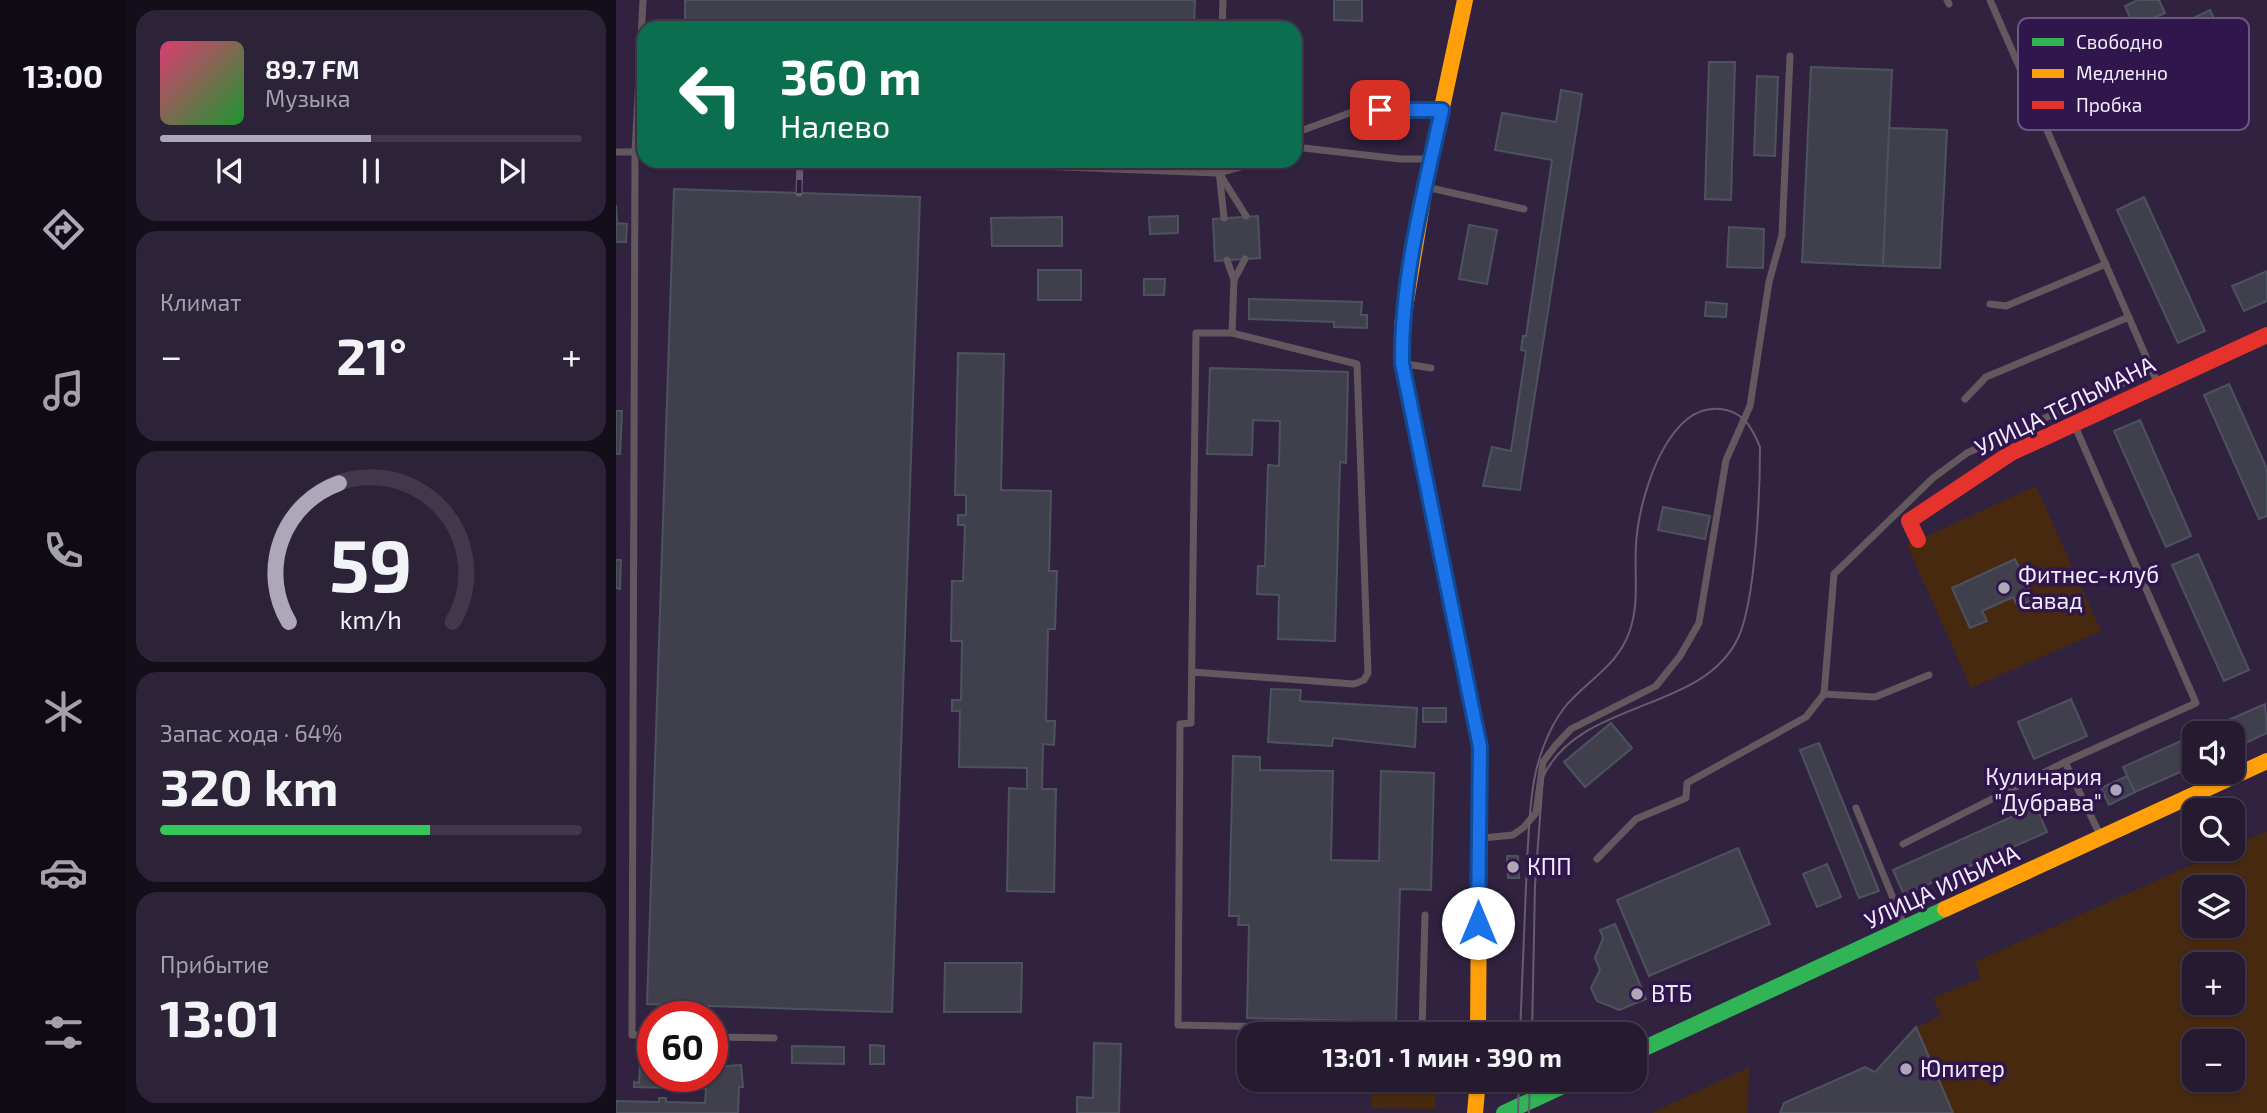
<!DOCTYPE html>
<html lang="ru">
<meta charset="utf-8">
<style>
:root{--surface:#251a30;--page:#2d2338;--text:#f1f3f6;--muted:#a3a1ab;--line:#42384c;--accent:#aea6b9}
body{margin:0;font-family:"Exo 2",sans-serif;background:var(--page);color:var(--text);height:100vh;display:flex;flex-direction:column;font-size:26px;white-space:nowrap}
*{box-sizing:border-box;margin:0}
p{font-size:23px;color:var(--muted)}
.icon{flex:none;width:38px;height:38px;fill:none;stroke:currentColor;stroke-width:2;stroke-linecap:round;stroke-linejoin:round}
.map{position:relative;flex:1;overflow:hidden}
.panel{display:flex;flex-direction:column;gap:10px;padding:10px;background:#140e1a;width:490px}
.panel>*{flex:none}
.banner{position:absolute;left:21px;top:21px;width:665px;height:147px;border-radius:21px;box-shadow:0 2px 5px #0004,0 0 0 2px var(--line);background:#0b6e4f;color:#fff;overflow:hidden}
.controls{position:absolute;left:1566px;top:721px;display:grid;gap:14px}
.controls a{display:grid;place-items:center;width:63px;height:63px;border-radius:14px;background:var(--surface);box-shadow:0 2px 5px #0004,0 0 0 2px var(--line);font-size:35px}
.speed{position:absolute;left:21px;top:1001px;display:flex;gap:14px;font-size:35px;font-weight:700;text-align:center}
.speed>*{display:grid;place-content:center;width:91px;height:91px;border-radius:50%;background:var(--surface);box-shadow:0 2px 5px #0004,0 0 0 2px var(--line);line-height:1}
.speed .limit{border:10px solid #d22;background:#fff;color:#111}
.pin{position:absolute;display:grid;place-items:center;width:60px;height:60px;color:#fff;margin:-30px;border-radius:14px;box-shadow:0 4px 10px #0006}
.me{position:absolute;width:77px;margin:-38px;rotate:0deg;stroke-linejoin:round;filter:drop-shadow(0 0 5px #0008)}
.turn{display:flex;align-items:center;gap:24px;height:147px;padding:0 28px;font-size:32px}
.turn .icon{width:91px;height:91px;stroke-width:2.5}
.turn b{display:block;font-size:49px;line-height:60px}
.big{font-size:52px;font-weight:700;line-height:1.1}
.panel .tile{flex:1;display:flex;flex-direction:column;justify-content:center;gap:10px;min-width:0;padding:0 24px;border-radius:21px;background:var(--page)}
.panel .dial{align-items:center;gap:0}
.dial svg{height:182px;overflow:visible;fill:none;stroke:var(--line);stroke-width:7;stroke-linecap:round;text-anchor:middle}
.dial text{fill:var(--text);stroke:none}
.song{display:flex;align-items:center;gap:21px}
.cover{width:84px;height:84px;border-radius:10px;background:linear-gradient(135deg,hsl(340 70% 55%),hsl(130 70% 35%))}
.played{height:7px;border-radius:4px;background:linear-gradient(90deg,var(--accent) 50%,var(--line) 50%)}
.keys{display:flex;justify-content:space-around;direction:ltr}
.heat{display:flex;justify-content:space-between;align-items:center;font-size:38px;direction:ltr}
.charge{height:10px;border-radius:5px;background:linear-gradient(90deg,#34c759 64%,var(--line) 0)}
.trip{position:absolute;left:621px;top:1022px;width:410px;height:70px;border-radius:21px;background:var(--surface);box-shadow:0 2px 5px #0004,0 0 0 2px var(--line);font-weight:700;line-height:70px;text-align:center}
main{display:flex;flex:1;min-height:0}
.tabs{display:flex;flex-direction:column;width:126px;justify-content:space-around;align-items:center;background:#0f0a13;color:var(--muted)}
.tabs .icon{width:49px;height:49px}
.tabs .current{color:var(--accent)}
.tabs b{font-size:32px;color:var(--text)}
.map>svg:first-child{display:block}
.green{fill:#472910;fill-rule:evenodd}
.building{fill:#40404c;stroke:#4c535e;stroke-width:2}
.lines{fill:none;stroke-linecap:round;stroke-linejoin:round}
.lane{stroke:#64585f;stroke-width:7}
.fast{stroke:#30b455;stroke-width:16}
.slow{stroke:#ff9f0a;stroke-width:16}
.jam{stroke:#e5322d;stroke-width:16}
.tram{stroke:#675c6b;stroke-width:2}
.rail-casing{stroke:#675c6b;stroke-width:7}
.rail{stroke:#30164d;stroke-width:4.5;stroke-dasharray:13;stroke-linecap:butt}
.route-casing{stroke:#114b97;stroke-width:18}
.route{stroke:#1a73e8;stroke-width:12}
.poi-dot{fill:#aea6b9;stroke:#30164d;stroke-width:2.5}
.labels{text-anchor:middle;stroke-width:7;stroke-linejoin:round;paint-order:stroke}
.street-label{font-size:23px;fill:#f1ecfa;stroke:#30164d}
.poi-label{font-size:23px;fill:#f1ecfa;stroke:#30164d;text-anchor:start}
.key{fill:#30164d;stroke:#6a5681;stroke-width:2}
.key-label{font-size:19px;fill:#f1ecfa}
</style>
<main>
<nav class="tabs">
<b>13:00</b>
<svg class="icon current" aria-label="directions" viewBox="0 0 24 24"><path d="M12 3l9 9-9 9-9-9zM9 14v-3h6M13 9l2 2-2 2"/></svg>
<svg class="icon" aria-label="music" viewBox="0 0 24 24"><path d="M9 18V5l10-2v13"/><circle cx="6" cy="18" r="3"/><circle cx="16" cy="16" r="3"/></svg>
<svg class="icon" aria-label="phone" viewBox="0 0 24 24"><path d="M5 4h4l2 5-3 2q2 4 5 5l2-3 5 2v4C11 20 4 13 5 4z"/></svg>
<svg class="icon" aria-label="climate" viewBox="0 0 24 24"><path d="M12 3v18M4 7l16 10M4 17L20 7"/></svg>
<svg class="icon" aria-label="car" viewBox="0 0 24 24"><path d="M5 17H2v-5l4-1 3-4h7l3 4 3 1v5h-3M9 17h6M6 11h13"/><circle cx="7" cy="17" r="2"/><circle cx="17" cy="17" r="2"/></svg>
<svg class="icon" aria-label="filters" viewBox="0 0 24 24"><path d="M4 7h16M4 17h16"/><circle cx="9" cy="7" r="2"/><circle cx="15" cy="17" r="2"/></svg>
</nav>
<section class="panel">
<div class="tile">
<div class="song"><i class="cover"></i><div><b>89.7 FM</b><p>Музыка</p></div></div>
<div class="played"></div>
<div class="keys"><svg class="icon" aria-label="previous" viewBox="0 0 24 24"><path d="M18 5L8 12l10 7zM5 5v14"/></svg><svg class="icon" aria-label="pause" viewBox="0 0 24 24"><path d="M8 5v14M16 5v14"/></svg><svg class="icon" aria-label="next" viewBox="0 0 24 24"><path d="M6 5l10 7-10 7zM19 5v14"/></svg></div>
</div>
<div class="tile"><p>Климат</p>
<div class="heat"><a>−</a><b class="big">21°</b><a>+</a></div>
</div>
<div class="tile dial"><svg viewBox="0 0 100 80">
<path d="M14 69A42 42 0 1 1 86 69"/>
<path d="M14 69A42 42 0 0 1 36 8" stroke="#aea6b9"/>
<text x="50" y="56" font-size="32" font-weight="700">59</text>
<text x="50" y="72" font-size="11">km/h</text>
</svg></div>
<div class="tile"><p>Запас хода · 64%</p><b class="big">320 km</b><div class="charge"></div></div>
<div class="tile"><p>Прибытие</p><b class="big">13:01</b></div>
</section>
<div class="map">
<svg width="1651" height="1113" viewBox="0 0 1651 1113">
<rect width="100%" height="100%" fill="#312340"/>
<g class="green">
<polygon points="1420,486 1485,631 1355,688 1291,545"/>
<path d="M1651,831V1113H1337L1300,1027L1325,1016L1317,998L1365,978L1359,962ZM1578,887H1617V926H1578ZM1578,964H1617V1003H1578ZM1578,1041H1617V1080H1578Z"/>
<polygon points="1133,1067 1132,1113 1036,1113"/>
<polygon points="756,1080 792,1080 794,1085 820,1085 819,1109 755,1108"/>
</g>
<g class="building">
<polygon points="69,0 579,0 578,28 69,28"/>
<polygon points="718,0 746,0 746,21 718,20"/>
<polygon points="1522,0 1543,0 1549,13 1518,27 1509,6"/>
<polygon points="1594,10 1618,61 1507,113 1467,28 1489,18 1505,52 1500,54 1509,75 1576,43 1567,23"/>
<polygon points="1093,62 1119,62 1115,200 1089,199"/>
<polygon points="1195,67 1276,70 1267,266 1186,262"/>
<polygon points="1141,76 1162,77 1159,156 1138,155"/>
<polygon points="945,90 966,94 904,490 867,486 876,447 895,451 910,351 905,350 907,336 910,336 936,160 879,150 886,113 940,122"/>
<polygon points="1273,128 1331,130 1324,268 1267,266"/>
<polygon points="58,189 304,197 276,1012 31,1004"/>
<polygon points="1528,197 1589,331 1562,343 1501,210"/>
<polygon points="0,205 1,223 11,224 10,242 0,242"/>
<polygon points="562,216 562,233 534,234 533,217"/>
<polygon points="642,216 644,258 599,261 597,219"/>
<polygon points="446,217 446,246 376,246 375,218"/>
<polygon points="853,225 881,230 871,284 843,279"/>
<polygon points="1113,227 1148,229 1147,268 1111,267"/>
<rect x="422" y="270" width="43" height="30"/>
<polygon points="1651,271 1651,301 1628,311 1616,286"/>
<polygon points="528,279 549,279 548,295 528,295"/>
<polygon points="633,299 746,302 745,315 751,315 751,328 718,327 718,322 633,319"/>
<polygon points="1090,302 1111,304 1110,317 1089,316"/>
<polygon points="342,353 388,354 385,490 435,491 433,571 441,571 439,629 432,629 430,721 439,721 438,745 427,744 426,789 440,789 438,892 391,891 393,788 411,789 411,768 343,767 344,711 336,711 336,700 345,700 346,641 335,641 336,581 347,581 349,525 342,525 342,515 350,515 350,495 339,495"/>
<polygon points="594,368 732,372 730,463 724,462 719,641 662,639 663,595 641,594 642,566 649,566 652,465 663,466 664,421 637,420 636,455 591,454"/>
<polygon points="1613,384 1651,469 1651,516 1643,519 1588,395"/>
<polygon points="0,411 6,411 4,454 0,454"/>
<polygon points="1524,420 1575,536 1550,547 1498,431"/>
<polygon points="1047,507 1094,516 1089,539 1042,530"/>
<polygon points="1582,554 1633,670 1608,681 1556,565"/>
<polygon points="1399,559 1418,599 1402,607 1397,597 1366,611 1371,621 1354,628 1336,588"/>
<polygon points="0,560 5,560 4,589 0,588"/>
<polygon points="655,689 685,690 684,701 801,708 799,747 717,738 716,746 652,742"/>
<polygon points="1455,699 1471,736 1418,759 1402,722"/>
<polygon points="1649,704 1651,733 1617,749 1617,733 1583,733"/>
<rect x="807" y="708" width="23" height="14"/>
<polygon points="995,723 1016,748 969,787 948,762"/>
<polygon points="1578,735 1578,766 1519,792 1507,767"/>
<polygon points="1203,743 1263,891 1243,898 1184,750"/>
<polygon points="617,756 644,757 644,770 717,771 715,860 763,861 765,771 818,773 815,890 784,889 780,1022 631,1018 633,925 622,925 623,916 613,916"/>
<polygon points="1511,776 1519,792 1493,805 1485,788"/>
<polygon points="1420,806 1431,832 1288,895 1277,870"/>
<polygon points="1122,848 1154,924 1033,976 1001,900"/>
<polygon points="891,856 902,856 903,878 892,878"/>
<polygon points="1211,864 1225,897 1201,907 1187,874"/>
<polygon points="999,924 1030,999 1003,1010 981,1001 975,988 984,970 979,958 987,938 984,930"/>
<polygon points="329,963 406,963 405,1012 328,1012"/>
<polygon points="1300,1027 1337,1113 1164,1113 1168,1103 1249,1067 1259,1072"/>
<polygon points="478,1043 505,1044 503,1113 461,1113 461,1097 477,1098"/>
<polygon points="254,1045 268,1046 268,1064 254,1064"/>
<polygon points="176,1046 228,1047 228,1064 176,1063"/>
<polygon points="24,1065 37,1065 37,1076 96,1076 96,1067 125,1065 127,1087 123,1087 122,1113 0,1113 0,1101 43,1102 43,1098 50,1098 50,1102 89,1103 90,1089 18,1087 18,1082 23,1083"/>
</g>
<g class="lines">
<g class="lane">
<polyline points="27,0 19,152 16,1035 37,1035"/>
<polyline points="1331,0 1333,4"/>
<polyline points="1374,0 1542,384"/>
<polyline points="606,28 607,0"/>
<polyline points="679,133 739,111 822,110"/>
<polyline points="679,147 784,159 811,159"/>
<polyline points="0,152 28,152"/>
<polyline points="287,161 602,173 624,167 631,161"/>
<polyline points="602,161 608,218"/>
<polyline points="605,176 630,216"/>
<polyline points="810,187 908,209"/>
<polyline points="611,260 618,280 616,333"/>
<polyline points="618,280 629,259"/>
<polyline points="1374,304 1390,306 1490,264"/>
<polyline points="790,364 815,368"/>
<polyline points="1349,399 1370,377 1513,317"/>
<polyline points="576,672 738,684 748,680 752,673 741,364 616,333 580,333 575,723 564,724 562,1025 806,1030 809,915"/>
<polyline points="1208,694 1259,697 1313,675"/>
<polyline points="1449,762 1485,837"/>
<polyline points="1240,808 1288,925"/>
<polyline points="867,838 897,835 908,827 920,813 927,762 939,746 955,729 1040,686 1064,656 1083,623 1110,460 1134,406 1153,282 1166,235 1174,56"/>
<polyline points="1287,844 1449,762 1580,703 1458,424"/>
<polyline points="981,859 1020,819 1070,798 1071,783 1190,717 1208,694 1218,574 1317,478 1351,453 1536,370"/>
<polyline points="96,1037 158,1038"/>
</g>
<g class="fast">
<polyline points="802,443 864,747 863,894"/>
<polyline points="1018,1053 1329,909"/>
<polyline points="888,1113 960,1080"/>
</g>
<g class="slow">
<polyline points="802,443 786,363 786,326 809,187 849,0"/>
<polyline points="1329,909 1651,761"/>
<polyline points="862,1034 863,894"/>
<polyline points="859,1113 862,1080"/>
</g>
<polyline class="jam" points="1302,540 1293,521 1395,453 1651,335"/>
<g class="tram">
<path d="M904,1034C906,985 908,936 910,886C912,852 912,815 918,781C922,757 933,728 948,708C967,684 995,670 1009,642C1027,607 1016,570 1021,533C1026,491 1054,397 1110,410C1129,414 1137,430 1144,447C1144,490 1140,601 1122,638C1087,713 963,699 927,777L919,885L916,1034"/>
<polyline points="902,1113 903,1080"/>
<polyline points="913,1113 914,1080"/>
</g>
<defs>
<polyline id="rail" points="183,193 184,161"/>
</defs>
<use href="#rail" class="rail-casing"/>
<use href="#rail" class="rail"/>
</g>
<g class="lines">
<defs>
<path id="route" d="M764,110H826C808,192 785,279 786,363L864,747L862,923"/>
</defs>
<use href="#route" class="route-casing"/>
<use href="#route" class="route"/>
</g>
<g class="poi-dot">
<circle cx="1388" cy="588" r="7"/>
<circle cx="1500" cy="790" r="7"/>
<circle cx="897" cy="867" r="7"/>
<circle cx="1021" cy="994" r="7"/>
<circle cx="1290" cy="1069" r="7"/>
</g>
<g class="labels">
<g class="street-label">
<text transform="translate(1449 406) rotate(-26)" y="8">УЛИЦА ТЕЛЬМАНА</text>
<text transform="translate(1326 887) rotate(-25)" y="8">УЛИЦА ИЛЬИЧА</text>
</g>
<g class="poi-label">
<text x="1402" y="583">Фитнес-клуб<tspan x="1402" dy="26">Савад</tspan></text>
<text x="1486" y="785" text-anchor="end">Кулинария<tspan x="1486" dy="26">"Дубрава"</tspan></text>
<text x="911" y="875">КПП</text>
<text x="1035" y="1002">ВТБ</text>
<text x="1304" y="1077">Юпитер</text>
</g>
</g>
<rect x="1402" y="18" width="231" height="112" rx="10" class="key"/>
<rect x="1416" y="38" width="32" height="8" fill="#30b455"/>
<rect x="1416" y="69" width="32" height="9" fill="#ff9f0a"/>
<rect x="1416" y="101" width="32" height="8" fill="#e5322d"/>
<g class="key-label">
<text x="1460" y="49">Свободно</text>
<text x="1460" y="80">Медленно</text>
<text x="1460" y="112">Пробка</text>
</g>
</svg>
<div class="controls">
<a><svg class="icon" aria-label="sound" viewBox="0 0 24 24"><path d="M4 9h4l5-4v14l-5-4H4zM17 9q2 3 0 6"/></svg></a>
<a><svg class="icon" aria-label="search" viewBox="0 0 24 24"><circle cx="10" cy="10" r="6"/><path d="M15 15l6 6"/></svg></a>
<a><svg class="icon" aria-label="layers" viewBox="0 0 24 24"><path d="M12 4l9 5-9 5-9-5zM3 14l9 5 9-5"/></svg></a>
<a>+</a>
<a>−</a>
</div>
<div class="speed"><div class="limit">60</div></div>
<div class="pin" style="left:764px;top:110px;background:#d93025"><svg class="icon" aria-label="arrive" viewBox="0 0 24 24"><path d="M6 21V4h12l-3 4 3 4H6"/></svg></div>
<svg class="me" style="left:862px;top:923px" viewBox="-20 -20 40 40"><circle r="19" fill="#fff"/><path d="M0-13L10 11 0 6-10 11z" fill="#1a73e8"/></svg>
<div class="trip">13:01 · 1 мин · 390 m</div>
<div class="banner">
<div class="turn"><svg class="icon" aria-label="left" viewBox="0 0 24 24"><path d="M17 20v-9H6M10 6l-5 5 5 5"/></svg><div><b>360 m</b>Налево</div></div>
</div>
</div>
</main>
